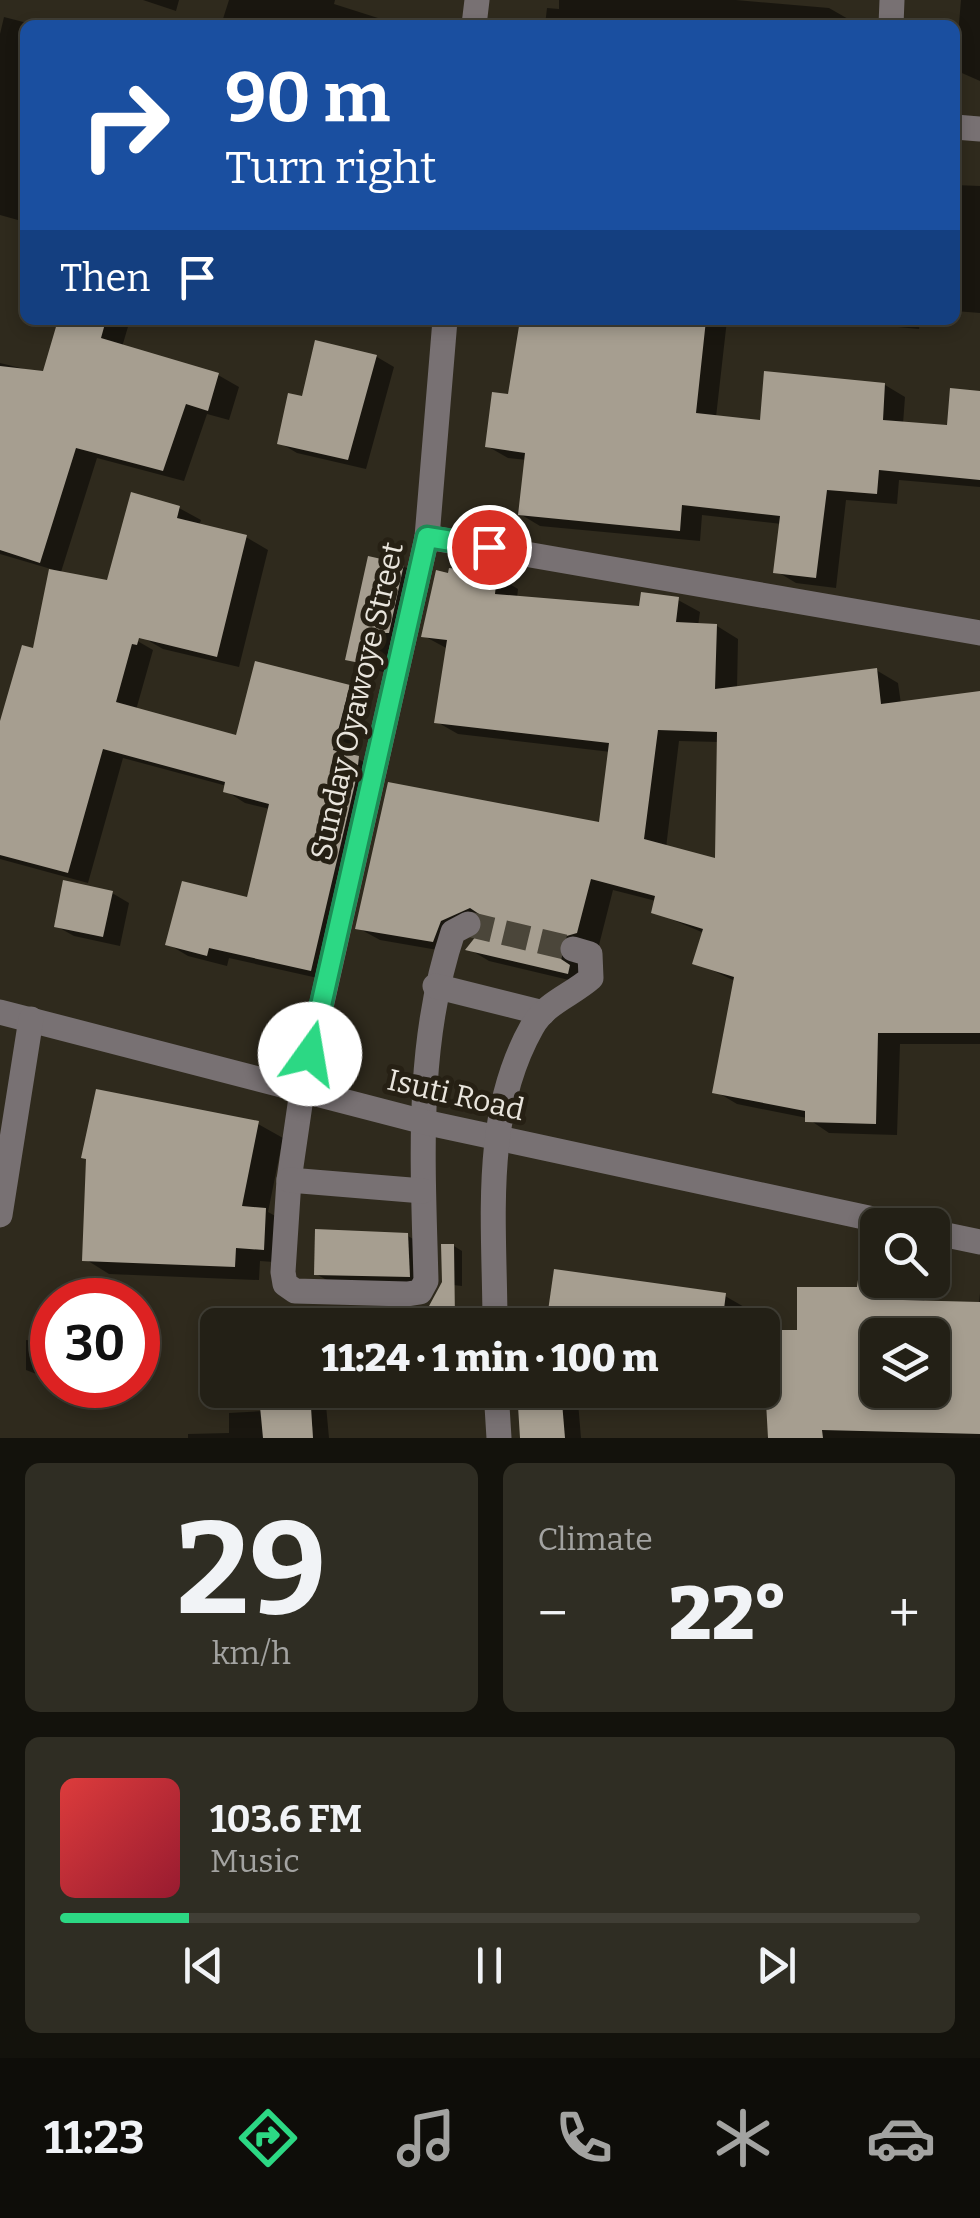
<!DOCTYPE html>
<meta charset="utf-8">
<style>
:root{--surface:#232016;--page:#2f2d23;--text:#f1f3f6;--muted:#a3a3a1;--line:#403e35;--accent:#2cd884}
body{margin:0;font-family:Bitter,serif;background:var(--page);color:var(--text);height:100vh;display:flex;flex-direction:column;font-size:38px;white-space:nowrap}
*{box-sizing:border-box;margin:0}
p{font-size:32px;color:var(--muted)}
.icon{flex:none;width:55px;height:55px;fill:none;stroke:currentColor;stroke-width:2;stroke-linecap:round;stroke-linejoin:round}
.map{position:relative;height:1438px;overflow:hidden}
.side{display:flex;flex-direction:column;gap:25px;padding:25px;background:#13120c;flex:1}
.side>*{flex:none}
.guide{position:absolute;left:20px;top:20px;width:940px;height:305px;border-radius:15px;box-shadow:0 5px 15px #0003,0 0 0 2px var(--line);background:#1a4fa0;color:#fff;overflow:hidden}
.controls{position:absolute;left:860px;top:1208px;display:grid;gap:20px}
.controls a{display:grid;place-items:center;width:90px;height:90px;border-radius:15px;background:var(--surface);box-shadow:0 5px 15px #0003,0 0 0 2px var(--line);font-size:50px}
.speed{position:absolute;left:30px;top:1278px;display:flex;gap:20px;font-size:50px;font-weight:700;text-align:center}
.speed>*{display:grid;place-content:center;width:130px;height:130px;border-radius:50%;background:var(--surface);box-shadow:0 5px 15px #0003,0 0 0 2px var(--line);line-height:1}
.speed .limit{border:15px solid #d22;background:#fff;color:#111}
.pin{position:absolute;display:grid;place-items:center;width:85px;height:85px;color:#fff;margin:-42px;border:5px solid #fff;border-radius:50%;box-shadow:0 2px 10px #0007}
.me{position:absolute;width:110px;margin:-55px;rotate:13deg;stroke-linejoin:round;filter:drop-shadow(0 0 8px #0008)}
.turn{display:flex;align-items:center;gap:35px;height:210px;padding:0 40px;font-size:45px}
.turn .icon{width:130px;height:130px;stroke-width:2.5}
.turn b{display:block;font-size:70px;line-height:85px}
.then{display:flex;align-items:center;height:95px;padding:0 40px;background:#0003;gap:20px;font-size:38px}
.big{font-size:75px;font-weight:800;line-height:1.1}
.side .card{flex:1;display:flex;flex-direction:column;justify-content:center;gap:15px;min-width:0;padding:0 35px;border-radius:15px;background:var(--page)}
.side .dial{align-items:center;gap:0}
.dial b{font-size:130px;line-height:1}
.song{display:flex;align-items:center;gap:30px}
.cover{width:120px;height:120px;border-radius:15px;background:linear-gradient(135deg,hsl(0 70% 55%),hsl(350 70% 35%))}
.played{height:10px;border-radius:5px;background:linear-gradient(90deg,var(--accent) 15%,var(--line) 15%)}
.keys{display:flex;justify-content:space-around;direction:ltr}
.heat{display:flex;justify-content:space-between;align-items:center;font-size:55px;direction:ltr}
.side .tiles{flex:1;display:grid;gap:25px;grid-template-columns:1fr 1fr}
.card:last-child{grid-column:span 2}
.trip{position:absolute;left:200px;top:1308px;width:580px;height:100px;border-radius:15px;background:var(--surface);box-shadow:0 5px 15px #0003,0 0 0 2px var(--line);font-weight:800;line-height:100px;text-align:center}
.dock{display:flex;height:160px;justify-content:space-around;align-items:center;background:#0e0d09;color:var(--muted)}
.dock .icon{width:70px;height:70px}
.dock .current{color:var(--accent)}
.dock b{font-size:45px;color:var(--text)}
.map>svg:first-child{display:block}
.shadow{fill:#0007;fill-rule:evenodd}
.building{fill:#a69e90;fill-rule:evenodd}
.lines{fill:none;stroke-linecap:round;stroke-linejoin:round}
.minor-tunnel{stroke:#4b463a;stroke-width:25;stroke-dasharray:25 12;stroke-linecap:butt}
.minor{stroke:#787173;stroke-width:25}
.route-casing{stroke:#1d8c56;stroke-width:25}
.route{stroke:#2cd884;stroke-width:18}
.labels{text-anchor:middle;stroke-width:10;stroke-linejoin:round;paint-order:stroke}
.street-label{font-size:30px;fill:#e9e5dd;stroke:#262014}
</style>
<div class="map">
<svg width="980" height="1438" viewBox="0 0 980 1438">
<rect width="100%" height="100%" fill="#2f2a1d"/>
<g class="shadow">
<polygon points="143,0 179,0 176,11"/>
<polygon points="229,0 335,0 334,4 400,25 221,25"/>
<polygon points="559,0 736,0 829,8 850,20 850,25 545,25 547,8 559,9"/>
<polygon points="961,0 980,0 980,81 955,70"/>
<polygon points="4,17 35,25 25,25 25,222 0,215 0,34"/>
<polygon points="955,185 980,186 980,313 955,311"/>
<polygon points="60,320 130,320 122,347 218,375 239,387 229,420 207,414 184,481 97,458 61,572 0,554 0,363 45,374"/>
<polygon points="525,320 727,320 716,417 763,422 885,385 905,397 903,424 949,428 980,393 980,487 899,480 897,504 846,500 836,588 796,583 776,571 782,524 702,515 700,541 540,526 520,514 527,460 508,458 487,446 510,397"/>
<polygon points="824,320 920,320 919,329"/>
<polygon points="317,343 377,357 394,367 366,469 297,453 280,443 304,399"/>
<polygon points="179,508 201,520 199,526 246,537 268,550 239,667 163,649 142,637"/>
<polygon points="403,566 421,576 393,674 365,668 348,658"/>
<path d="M496,576L518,589L517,598L641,608L678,600L700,612L698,626H717L738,639L737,689L876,670L898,683L901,704L980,693V1044H900L897,1135L829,1133L807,1118L737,1104L715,1091L735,981L695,962L704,933L654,912L656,901L613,890L599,945L585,948L590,985L489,961L469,949L492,919L462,933L455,953L380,940L358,928L601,825L611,752L458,734L437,722L448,649L424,636ZM679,741L719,742L718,861L666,848Z"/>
<polygon points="134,639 153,650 136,710 238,738 349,687 369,699 354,757 378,769 331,981 229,958 227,966 188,956 168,944 249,900 270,809 245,803 226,791 227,786 123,758 88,883 0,859 0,730 35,651"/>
<polygon points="112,893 129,903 120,946 74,936 56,926"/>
<polygon points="258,1124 283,1138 268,1212 290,1224 288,1263 260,1261 259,1280 109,1274 85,1259"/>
<polygon points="408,1236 425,1246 426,1286 334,1284 316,1274"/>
<polygon points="454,1246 462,1251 462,1286 453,1285"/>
<path d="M862,1264L878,1266V1280L927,1282L924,1303L979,1304L980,1293V1438H765L771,1437L767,1386H762V1332L800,1333L859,1289ZM878,1335H932V1390H878Z"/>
<polygon points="725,1296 746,1308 744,1325 548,1325"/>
<polygon points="26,1340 52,1343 52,1380 26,1370"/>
<polygon points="519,1390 577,1390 581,1438 523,1438"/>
<polygon points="309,1395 326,1405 329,1438 188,1438 188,1434 229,1433 229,1413 263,1411"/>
</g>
<g class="building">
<polygon points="58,320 106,320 101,338 219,373 208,411 186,404 163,471 76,448 40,563 0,550 0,366 43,371"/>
<polygon points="520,320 706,320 696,413 760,420 764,371 885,383 883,420 947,425 950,388 980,391 980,480 879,470 877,494 827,490 816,578 773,573 780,516 682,505 680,531 518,515 525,453 485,447 492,392 508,394"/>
<polygon points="315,340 377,355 348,460 277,444 288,393 302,396"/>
<polygon points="131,492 180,506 177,518 247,535 217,657 139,638 137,645 132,644 116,702 236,735 255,661 350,685 333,750 359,756 357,775 311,971 209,948 207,956 165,945 182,881 247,897 269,804 223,792 225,782 103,749 68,873 0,855 0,721 22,645 33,648 49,569 107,580"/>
<polygon points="368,556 404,564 389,633 383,633 375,666 345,660"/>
<path d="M449,568L497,574L495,594L639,606L641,592L679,597L676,622L717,624L715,689L877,668L881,704L980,691V1033H878L876,1124L805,1122V1111L712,1093L734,977L692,964L703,929L651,913L655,896L591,879L577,933L563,937L557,945L561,959L570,965L568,974L465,950L484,926L482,916L470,908L441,921L433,942L355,929L388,782L599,822L609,743L434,723L447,640L421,637L436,570L448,573ZM658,730L717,732L715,858L644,839Z"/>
<polygon points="63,880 113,891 103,937 54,927"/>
<polygon points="96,1089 259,1121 242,1206 266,1208 264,1250 236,1248 235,1267 82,1261 86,1159 81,1158"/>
<polygon points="315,1229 408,1233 410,1277 314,1275"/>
<polygon points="441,1244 454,1244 455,1320 312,1325 312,1308 407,1310 429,1306 442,1282"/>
<polygon points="554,1269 726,1293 722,1325 546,1325"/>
<path d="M858,1280H905L903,1300L980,1302V1434L822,1430L823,1438H768L762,1330H797V1287H857ZM878,1335H932V1390H878Z"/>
<polygon points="517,1390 561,1390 565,1438 520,1438"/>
<polygon points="310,1392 313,1438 263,1438 259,1396"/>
</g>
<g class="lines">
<polyline class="minor-tunnel" points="468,924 573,949"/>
<g class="minor">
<polyline points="474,25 477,0"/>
<polyline points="891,25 892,0"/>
<polyline points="955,127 980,129"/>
<path d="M445,320L427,537L302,1091L289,1180L283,1272L285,1284L295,1291L407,1294L420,1292L426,1281C423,1163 415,1045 453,932L468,924"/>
<polyline points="427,537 980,633"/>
<polyline points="435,986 543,1013"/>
<polyline points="0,1012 424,1122 901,1225"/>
<polyline points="289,1180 423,1191"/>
<polyline points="0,1215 31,1019"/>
<polyline points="932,1232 980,1242"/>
<path d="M495,1325C495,1226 481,1117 532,1027C545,1003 572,995 591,978L590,954L573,949"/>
<polyline points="496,1390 499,1438"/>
</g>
</g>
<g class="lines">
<defs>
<polyline id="route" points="310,1054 427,537 489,547"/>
</defs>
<use href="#route" class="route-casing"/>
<use href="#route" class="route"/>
</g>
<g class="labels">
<g class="street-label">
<text transform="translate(357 701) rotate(-77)" y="10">Sunday Oyawoye Street</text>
<text transform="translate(456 1095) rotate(13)" y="10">Isuti Road</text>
</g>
</g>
</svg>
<div class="controls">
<a><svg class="icon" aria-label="search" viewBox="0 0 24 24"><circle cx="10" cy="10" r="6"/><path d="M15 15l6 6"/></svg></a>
<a><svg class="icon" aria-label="layers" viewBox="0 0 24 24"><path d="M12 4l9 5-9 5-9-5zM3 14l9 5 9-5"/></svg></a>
</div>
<div class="speed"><div class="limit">30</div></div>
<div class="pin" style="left:489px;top:547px;background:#d93025"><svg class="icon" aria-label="arrive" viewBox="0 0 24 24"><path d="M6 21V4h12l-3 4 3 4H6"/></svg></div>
<svg class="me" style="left:310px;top:1054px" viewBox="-20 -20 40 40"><circle r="19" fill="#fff"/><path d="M0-13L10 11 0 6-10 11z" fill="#2cd884"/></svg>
<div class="trip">11:24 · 1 min · 100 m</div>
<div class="guide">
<div class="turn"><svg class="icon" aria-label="right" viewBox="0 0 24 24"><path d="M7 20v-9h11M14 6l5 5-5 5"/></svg><div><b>90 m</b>Turn right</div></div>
<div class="then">Then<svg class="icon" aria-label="arrive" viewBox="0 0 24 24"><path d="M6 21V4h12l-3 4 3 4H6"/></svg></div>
</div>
</div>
<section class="side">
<div class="tiles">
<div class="card dial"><b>29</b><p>km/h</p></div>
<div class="card"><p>Climate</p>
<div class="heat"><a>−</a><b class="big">22°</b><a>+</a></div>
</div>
<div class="card">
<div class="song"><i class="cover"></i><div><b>103.6 FM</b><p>Music</p></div></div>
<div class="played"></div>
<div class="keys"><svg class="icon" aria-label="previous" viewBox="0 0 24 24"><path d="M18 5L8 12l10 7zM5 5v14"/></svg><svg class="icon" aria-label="pause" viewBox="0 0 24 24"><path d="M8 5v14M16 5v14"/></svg><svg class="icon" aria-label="next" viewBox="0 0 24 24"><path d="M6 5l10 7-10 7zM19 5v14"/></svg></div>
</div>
</div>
</section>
<nav class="dock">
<b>11:23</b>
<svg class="icon current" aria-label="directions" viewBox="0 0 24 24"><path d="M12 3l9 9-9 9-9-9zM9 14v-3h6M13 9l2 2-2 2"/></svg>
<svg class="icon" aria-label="music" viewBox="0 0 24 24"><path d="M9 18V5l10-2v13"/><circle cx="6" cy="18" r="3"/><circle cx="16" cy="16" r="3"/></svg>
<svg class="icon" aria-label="phone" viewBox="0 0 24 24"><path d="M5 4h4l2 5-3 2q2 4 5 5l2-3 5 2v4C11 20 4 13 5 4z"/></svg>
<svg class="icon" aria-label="climate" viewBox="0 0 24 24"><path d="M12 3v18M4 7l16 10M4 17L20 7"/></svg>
<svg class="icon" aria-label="car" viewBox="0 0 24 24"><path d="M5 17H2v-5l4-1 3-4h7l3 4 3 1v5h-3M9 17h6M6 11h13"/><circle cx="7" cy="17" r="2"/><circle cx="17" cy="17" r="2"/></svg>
</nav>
